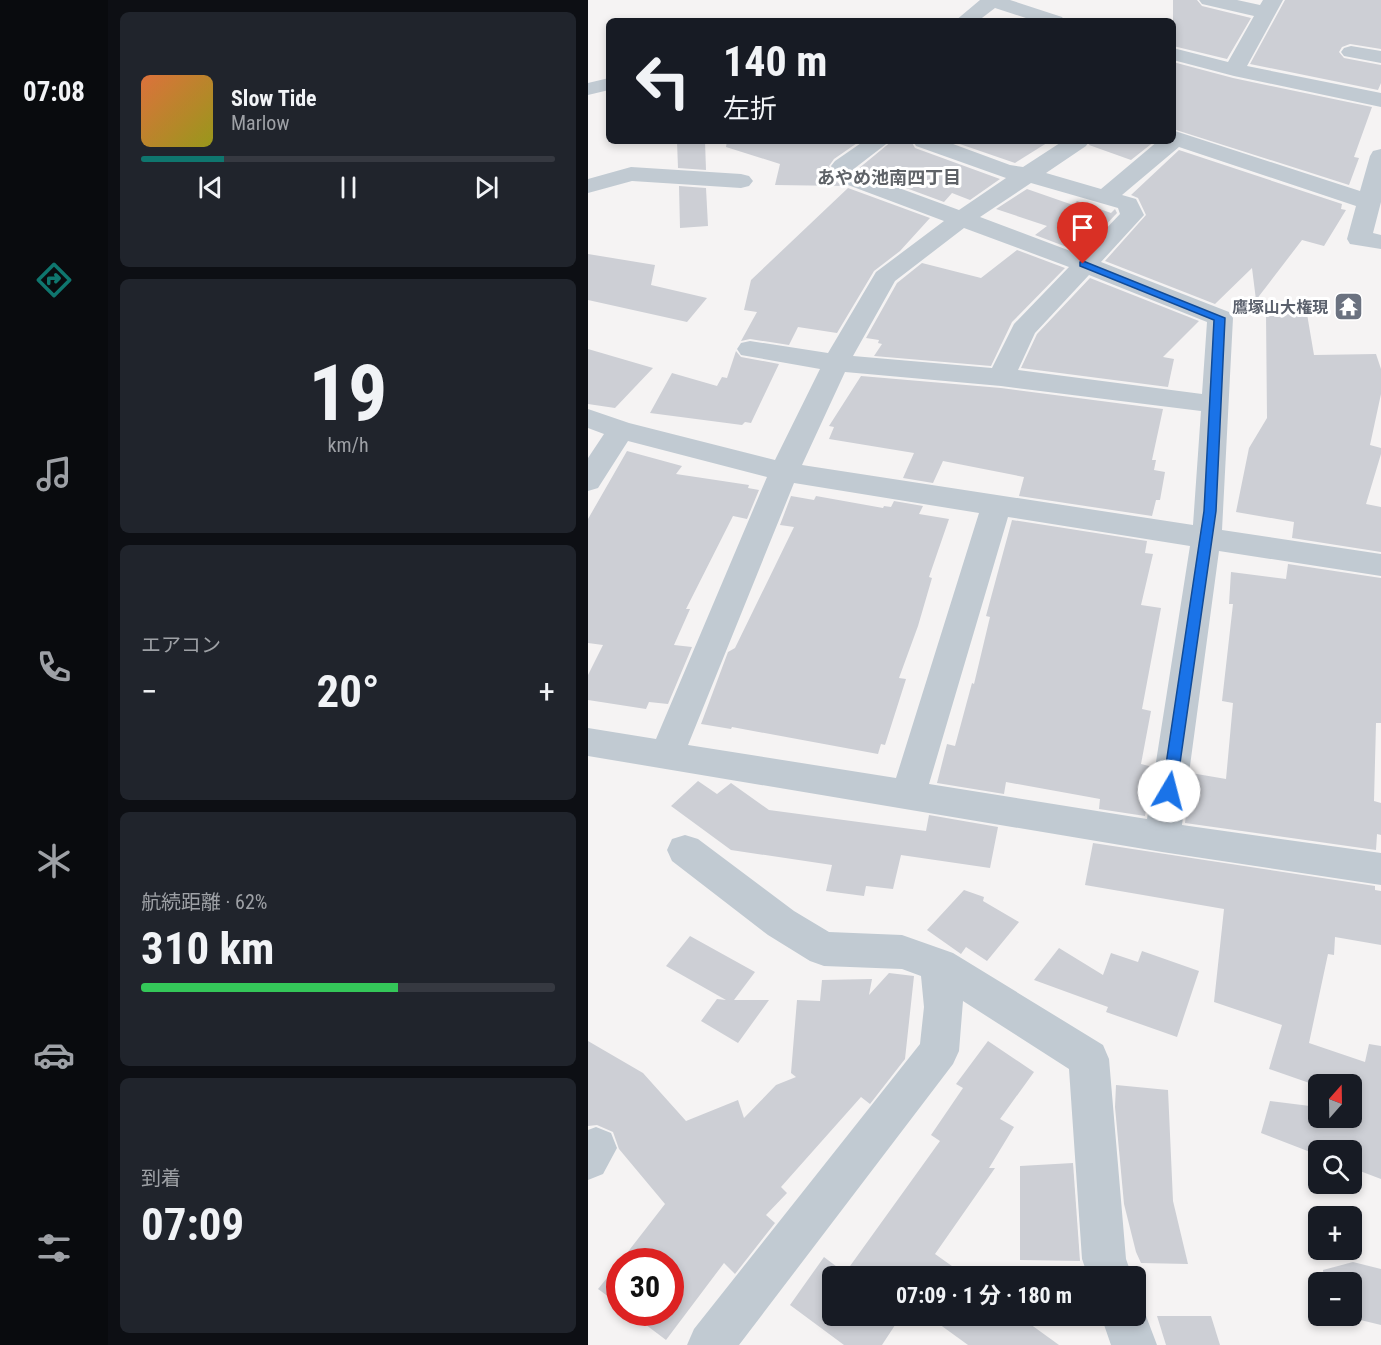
<!DOCTYPE html>
<html lang="ja">
<meta charset="utf-8">
<style>
:root{--surface:#171b24;--page:#20242c;--text:#f1f3f6;--muted:#9ea1a6;--line:#363941;--accent:#0f766e}
body{margin:0;font-family:"Roboto Condensed","Noto Sans JP",sans-serif;background:var(--page);color:var(--text);height:100vh;display:flex;flex-direction:column;font-size:22px;white-space:nowrap}
*{box-sizing:border-box;margin:0}
p{font-size:20px;color:var(--muted)}
.icon{flex:none;width:33px;height:33px;fill:none;stroke:currentColor;stroke-width:2;stroke-linecap:round;stroke-linejoin:round}
.map{position:relative;flex:1;overflow:hidden}
.drawer{display:flex;flex-direction:column;gap:12px;padding:12px;background:#0d0f14;width:480px}
.drawer>*{flex:none}
.banner{position:absolute;left:18px;top:18px;width:570px;height:126px;border-radius:9px;box-shadow:0 3px 9px #0003;background:#171b24;color:var(--text);overflow:hidden}
.needle{width:39px;rotate:20deg}
.buttons{position:absolute;left:720px;top:1074px;display:grid;gap:12px}
.buttons a{display:grid;place-items:center;width:54px;height:54px;border-radius:9px;background:var(--surface);box-shadow:0 3px 9px #0003;font-size:30px}
.speed{position:absolute;left:18px;top:1248px;display:flex;gap:12px;font-size:30px;font-weight:700;text-align:center}
.speed>*{display:grid;place-content:center;width:78px;height:78px;border-radius:50%;background:var(--surface);box-shadow:0 3px 9px #0003;line-height:1}
.speed .limit{border:9px solid #d22;background:#fff;color:#111}
.pin{position:absolute;display:grid;place-items:center;width:51px;height:51px;color:#fff;margin:-62px -26px;border-radius:50% 50% 50% 0;rotate:-45deg;box-shadow:0 0 6px #0007}
.pin .icon{rotate:45deg}
.me{position:absolute;width:66px;margin:-33px;rotate:8deg;stroke-linejoin:round;filter:drop-shadow(0 0 4px #0008)}
.turn{display:flex;align-items:center;gap:21px;height:126px;padding:0 18px;font-size:27px}
.turn .icon{width:78px;height:78px;stroke-width:2.5}
.turn b{display:block;font-size:42px;line-height:51px}
.big{font-size:45px;font-weight:700;line-height:1.1}
.drawer .tile{flex:1;display:flex;flex-direction:column;justify-content:center;gap:9px;min-width:0;padding:0 21px;border-radius:9px;background:var(--page)}
.drawer .dial{align-items:center;gap:0}
.dial b{font-size:78px;line-height:1}
.song{display:flex;align-items:center;gap:18px}
.cover{width:72px;height:72px;border-radius:9px;background:linear-gradient(135deg,hsl(20 70% 55%),hsl(60 70% 35%))}
.played{height:6px;border-radius:3px;background:linear-gradient(90deg,var(--accent) 20%,var(--line) 20%)}
.keys{display:flex;justify-content:space-around;direction:ltr}
.heat{display:flex;justify-content:space-between;align-items:center;font-size:33px;direction:ltr}
.charge{height:9px;border-radius:4px;background:linear-gradient(90deg,#34c759 62%,var(--line) 0)}
.trip{position:absolute;left:234px;top:1266px;width:324px;height:60px;border-radius:9px;background:var(--surface);box-shadow:0 3px 9px #0003;font-weight:700;line-height:60px;text-align:center}
main{display:flex;flex:1;min-height:0}
.dock{display:flex;flex-direction:column;width:108px;justify-content:space-around;align-items:center;background:#090b0e;color:var(--muted)}
.dock .icon{width:42px;height:42px}
.dock .on{color:var(--accent)}
.dock b{font-size:27px;color:var(--text)}
.map>svg:first-child{display:block}
.building{fill:#cdcfd5}
.lines{fill:none;stroke-linecap:round;stroke-linejoin:round}
.minor{fill:#c1cad2;fill-rule:evenodd}
.route{fill:#1a73e8;stroke:#114b97;stroke-width:1.5}
.labels{text-anchor:middle;stroke-width:6;stroke-linejoin:round;paint-order:stroke}
.far-worship-label{font-size:16px;font-weight:bold;fill:#5b616d;stroke:#fff;text-anchor:end}
.far-neighbourhood-label{font-size:18px;font-weight:bold;fill:#5f6368;stroke:#fff}
</style>
<main>
<nav class="dock">
<b>07:08</b>
<svg class="icon on" aria-label="directions" viewBox="0 0 24 24"><path d="M12 3l9 9-9 9-9-9zM9 14v-3h6M13 9l2 2-2 2"/></svg>
<svg class="icon" aria-label="music" viewBox="0 0 24 24"><path d="M9 18V5l10-2v13"/><circle cx="6" cy="18" r="3"/><circle cx="16" cy="16" r="3"/></svg>
<svg class="icon" aria-label="phone" viewBox="0 0 24 24"><path d="M5 4h4l2 5-3 2q2 4 5 5l2-3 5 2v4C11 20 4 13 5 4z"/></svg>
<svg class="icon" aria-label="climate" viewBox="0 0 24 24"><path d="M12 3v18M4 7l16 10M4 17L20 7"/></svg>
<svg class="icon" aria-label="car" viewBox="0 0 24 24"><path d="M5 17H2v-5l4-1 3-4h7l3 4 3 1v5h-3M9 17h6M6 11h13"/><circle cx="7" cy="17" r="2"/><circle cx="17" cy="17" r="2"/></svg>
<svg class="icon" aria-label="filters" viewBox="0 0 24 24"><path d="M4 7h16M4 17h16"/><circle cx="9" cy="7" r="2"/><circle cx="15" cy="17" r="2"/></svg>
</nav>
<section class="drawer">
<div class="tile">
<div class="song"><i class="cover"></i><div><b>Slow Tide</b><p>Marlow</p></div></div>
<div class="played"></div>
<div class="keys"><svg class="icon" aria-label="previous" viewBox="0 0 24 24"><path d="M18 5L8 12l10 7zM5 5v14"/></svg><svg class="icon" aria-label="pause" viewBox="0 0 24 24"><path d="M8 5v14M16 5v14"/></svg><svg class="icon" aria-label="next" viewBox="0 0 24 24"><path d="M6 5l10 7-10 7zM19 5v14"/></svg></div>
</div>
<div class="tile dial"><b>19</b><p>km/h</p></div>
<div class="tile"><p>エアコン</p>
<div class="heat"><a>−</a><b class="big">20°</b><a>+</a></div>
</div>
<div class="tile"><p>航続距離 · 62%</p><b class="big">310 km</b><div class="charge"></div></div>
<div class="tile"><p>到着</p><b class="big">07:09</b></div>
</section>
<div class="map">
<svg width="793" height="1345" viewBox="0 0 793 1345">
<rect width="100%" height="100%" fill="#f5f3f3"/>
<g class="building">
<polygon points="585,0 609,0 614,6 663,18 639,59 585,46"/>
<polygon points="697,0 793,0 793,49 762,44 754,47 751,52 756,58 793,65 793,83 790,90 662,64"/>
<polygon points="585,62 645,78 784,107 766,157 771,158 761,185 585,129"/>
<polygon points="89,141 117,141 118,170 90,168"/>
<polygon points="139,141 272,141 246,159 241,166 250,183 257,186 187,185 192,164 138,147"/>
<polygon points="304,141 323,141 327,148 412,179 382,200 364,193 356,202 272,171 270,169"/>
<polygon points="363,141 462,141 427,163"/>
<polygon points="503,141 567,141 543,160 501,145"/>
<polygon points="591,150 754,204 753,209 758,210 736,246 714,240 668,300 664,268 627,304 517,261 558,215 550,198 543,195"/>
<polygon points="91,186 118,188 120,226 92,228"/>
<polygon points="260,188 342,218 312,251 286,271 249,333 210,327 201,345 162,339 153,341 169,312 156,310 163,280"/>
<polygon points="439,189 485,205 489,201 523,213 527,209 529,213 492,252 447,235 459,226 408,209"/>
<polygon points="429,250 477,268 424,322 403,366 286,356 294,344 290,343 291,340 278,338 309,283 334,263 393,278"/>
<polygon points="0,254 67,265 63,285 119,298 99,322 0,300"/>
<polygon points="502,278 611,321 575,357 586,359 580,387 433,368 449,334"/>
<polygon points="678,314 719,314 726,355 788,354 793,369 793,394 782,445 793,448 793,454 778,504 793,507 793,552 704,538 706,522 648,512 661,448 679,418"/>
<polygon points="0,349 65,368 27,408 0,404"/>
<polygon points="148,351 153,357 191,364 163,423 157,422 154,425 62,413 84,373 129,386 134,377 139,378"/>
<polygon points="273,376 413,388 575,409 564,460 568,460 566,470 577,472 572,500 568,500 564,516 431,496 436,477 355,461 345,483 315,478 326,453 241,439 246,427 241,426"/>
<polygon points="39,451 94,466 88,474 161,485 160,488 171,490 159,519 145,516 98,609 102,609 86,645 104,647 80,704 61,702 58,709 0,700 0,675 15,645 0,643 0,519"/>
<polygon points="203,496 226,500 228,496 295,508 296,506 303,507 306,501 335,506 331,514 361,519 341,577 344,578 330,626 311,678 318,679 297,745 293,744 290,754 144,727 143,729 113,724 140,652 147,648 206,527 192,525"/>
<polygon points="424,520 559,541 557,553 565,554 553,605 573,608 554,709 563,711 553,764 565,767 557,816 511,809 512,799 418,782 416,794 349,783 359,744 367,746 384,683 386,684 402,617 398,616"/>
<polygon points="700,564 793,578 793,723 788,723 786,801 793,803 793,835 789,834 788,850 597,823 603,773 638,779 645,703 634,701 645,604 641,604 643,572 698,579"/>
<polygon points="110,781 129,794 143,783 181,810 338,831 341,815 410,827 402,868 313,855 305,889 278,886 276,896 238,891 244,865 143,850 83,806"/>
<polygon points="505,843 787,886 787,890 793,891 793,945 747,937 746,955 740,954 721,1043 777,1062 781,1044 793,1046 793,1179 764,1168 764,1150 730,1150 730,1155 673,1133 682,1101 730,1107 730,1118 764,1118 764,1110 766,1111 768,1099 764,1098 764,1084 730,1086 681,1069 694,1025 626,1002 636,909 497,885"/>
<polygon points="376,890 396,897 395,901 431,922 399,961 378,947 373,954 339,930"/>
<polygon points="102,936 167,972 146,1000 181,1000 150,1043 113,1021 129,999 138,1000 78,966"/>
<polygon points="471,948 515,975 523,953 550,962 554,951 611,971 589,1037 518,1012 520,1007 446,980"/>
<polygon points="301,973 326,976 317,1059 282,1104 273,1097 193,1187 199,1193 178,1215 187,1223 147,1274 136,1263 78,1340 41,1312 82,1312 82,1262 32,1262 77,1204 31,1149 25,1132 9,1125 0,1126 0,1041 55,1073 98,1121 150,1100 156,1118 188,1085 208,1077 203,1073 209,1000 232,1001 234,980 284,979 281,995"/>
<polygon points="400,1041 446,1072 412,1119 426,1127 401,1168 407,1168 347,1254 378,1276 244,1276 244,1316 313,1316 294,1345 256,1345 202,1305 236,1257 257,1273 352,1141 343,1135 375,1088 368,1084"/>
<polygon points="528,1085 580,1090 585,1201 600,1264 553,1263 548,1252 536,1204 527,1107"/>
<polygon points="485,1163 492,1261 432,1260 432,1166"/>
<polygon points="32,1262 32,1305 10,1289"/>
<polygon points="765,1262 793,1269 793,1325 756,1316 764,1316 764,1282 736,1282 735,1270"/>
<polygon points="340,1316 431,1316 471,1345 380,1345"/>
<polygon points="569,1316 623,1316 632,1345 578,1345"/>
</g>
<g class="lines">
<g class="minor">
<polygon points="392,0 422,0 474,17 477,21 447,21 407,8 390,21 367,21"/>
<polygon points="611,0 649,0 672,5 675,0 695,0 659,66 793,93 793,107 646,76 585,60 585,48 640,62 666,16 614,4"/>
<polygon points="763,46 793,51 793,63 756,56 753,52 756,48"/>
<polygon points="21,78 21,90 0,95 0,83"/>
<path d="M587,131L772,191L782,156L785,151L793,149V202L785,233L793,235V249L762,244L759,239L768,206L591,147L534,195L548,199L556,215L513,262L641,312L645,318L634,530L793,554V576L631,551L594,825L793,853V885L574,852L0,756V728L68,739L179,477L40,441L10,488L0,491V458L16,434L0,428V409L41,423L187,460L232,369L153,355L149,349L153,343L162,341L240,353L288,272L356,221L252,182L243,166L247,161L276,141H302L267,168L270,173L371,210L418,178L328,146L325,141H357L422,165L435,167L475,141H501L498,146L458,173L513,189L570,141H585V132ZM443,183L530,208L532,214L493,255L392,217ZM376,228L481,267L426,324L404,368L265,356L307,281ZM501,275L619,322L614,394L430,370L447,333ZM257,372L413,386L613,411L605,525L214,465ZM206,483L391,513L308,778L100,745ZM420,517L602,546L559,819L341,784Z"/>
<polygon points="43,167 153,174 161,176 165,181 161,186 153,188 44,181 0,193 0,179"/>
<polygon points="97,835 110,839 206,911 241,932 314,935 365,953 515,1045 521,1059 538,1259 544,1276 500,1276 494,1259 481,1069 375,1001 371,1051 365,1064 151,1345 99,1345 106,1329 332,1044 336,1007 333,976 314,969 236,966 222,961 180,935 84,861 79,850 84,839"/>
<polygon points="8,1127 23,1133 29,1148 15,1174 0,1180 0,1130"/>
<polygon points="548,1298 552,1300 569,1345 523,1345 513,1316 548,1316"/>
</g>
</g>
<polygon class="route" points="495,261 637,318 628,511 588,791 586,795 576,795 574,791 616,511 626,320 492,266 492,262"/>
<defs>
<symbol id="temple-square" viewBox="-11 -11 22 22"><rect x="-9" y="-9" width="18" height="18" rx="4" fill="#6b7280" stroke="#fff"/><path d="M0-6L5-2H3V0L6.5 2.5H4V6H1.5V3h-3V6H-4V2.5H-6.5L-3 0V-2H-5Z" fill="#fff"/></symbol>
</defs>
<g fill-rule="evenodd">
<use href="#temple-square" x="744" y="290" width="33" height="33"/>
</g>
<g class="labels">
<g class="far-worship-label">
<text x="740" y="313">鷹塚山大権現</text>
</g>
<g class="far-neighbourhood-label">
<text x="301" y="184">あやめ池南四丁目</text>
</g>
</g>
</svg>
<div class="buttons">
<a><svg class="needle" viewBox="-14 -14 28 28"><path d="M0-13l5 13h-10z" fill="#e53935"/><path d="M0 13l5-13h-10z" fill="#9ea1a6"/></svg></a>
<a><svg class="icon" aria-label="search" viewBox="0 0 24 24"><circle cx="10" cy="10" r="6"/><path d="M15 15l6 6"/></svg></a>
<a>+</a>
<a>−</a>
</div>
<div class="speed"><div class="limit">30</div></div>
<div class="pin" style="left:495px;top:264px;background:#d93025"><svg class="icon" aria-label="arrive" viewBox="0 0 24 24"><path d="M6 21V4h12l-3 4 3 4H6"/></svg></div>
<svg class="me" style="left:581px;top:791px" viewBox="-20 -20 40 40"><circle r="19" fill="#fff"/><path d="M0-13L10 11 0 6-10 11z" fill="#1a73e8"/></svg>
<div class="trip">07:09 · 1 分 · 180 m</div>
<div class="banner">
<div class="turn"><svg class="icon" aria-label="left" viewBox="0 0 24 24"><path d="M17 20v-9H6M10 6l-5 5 5 5"/></svg><div><b>140 m</b>左折</div></div>
</div>
</div>
</main>
